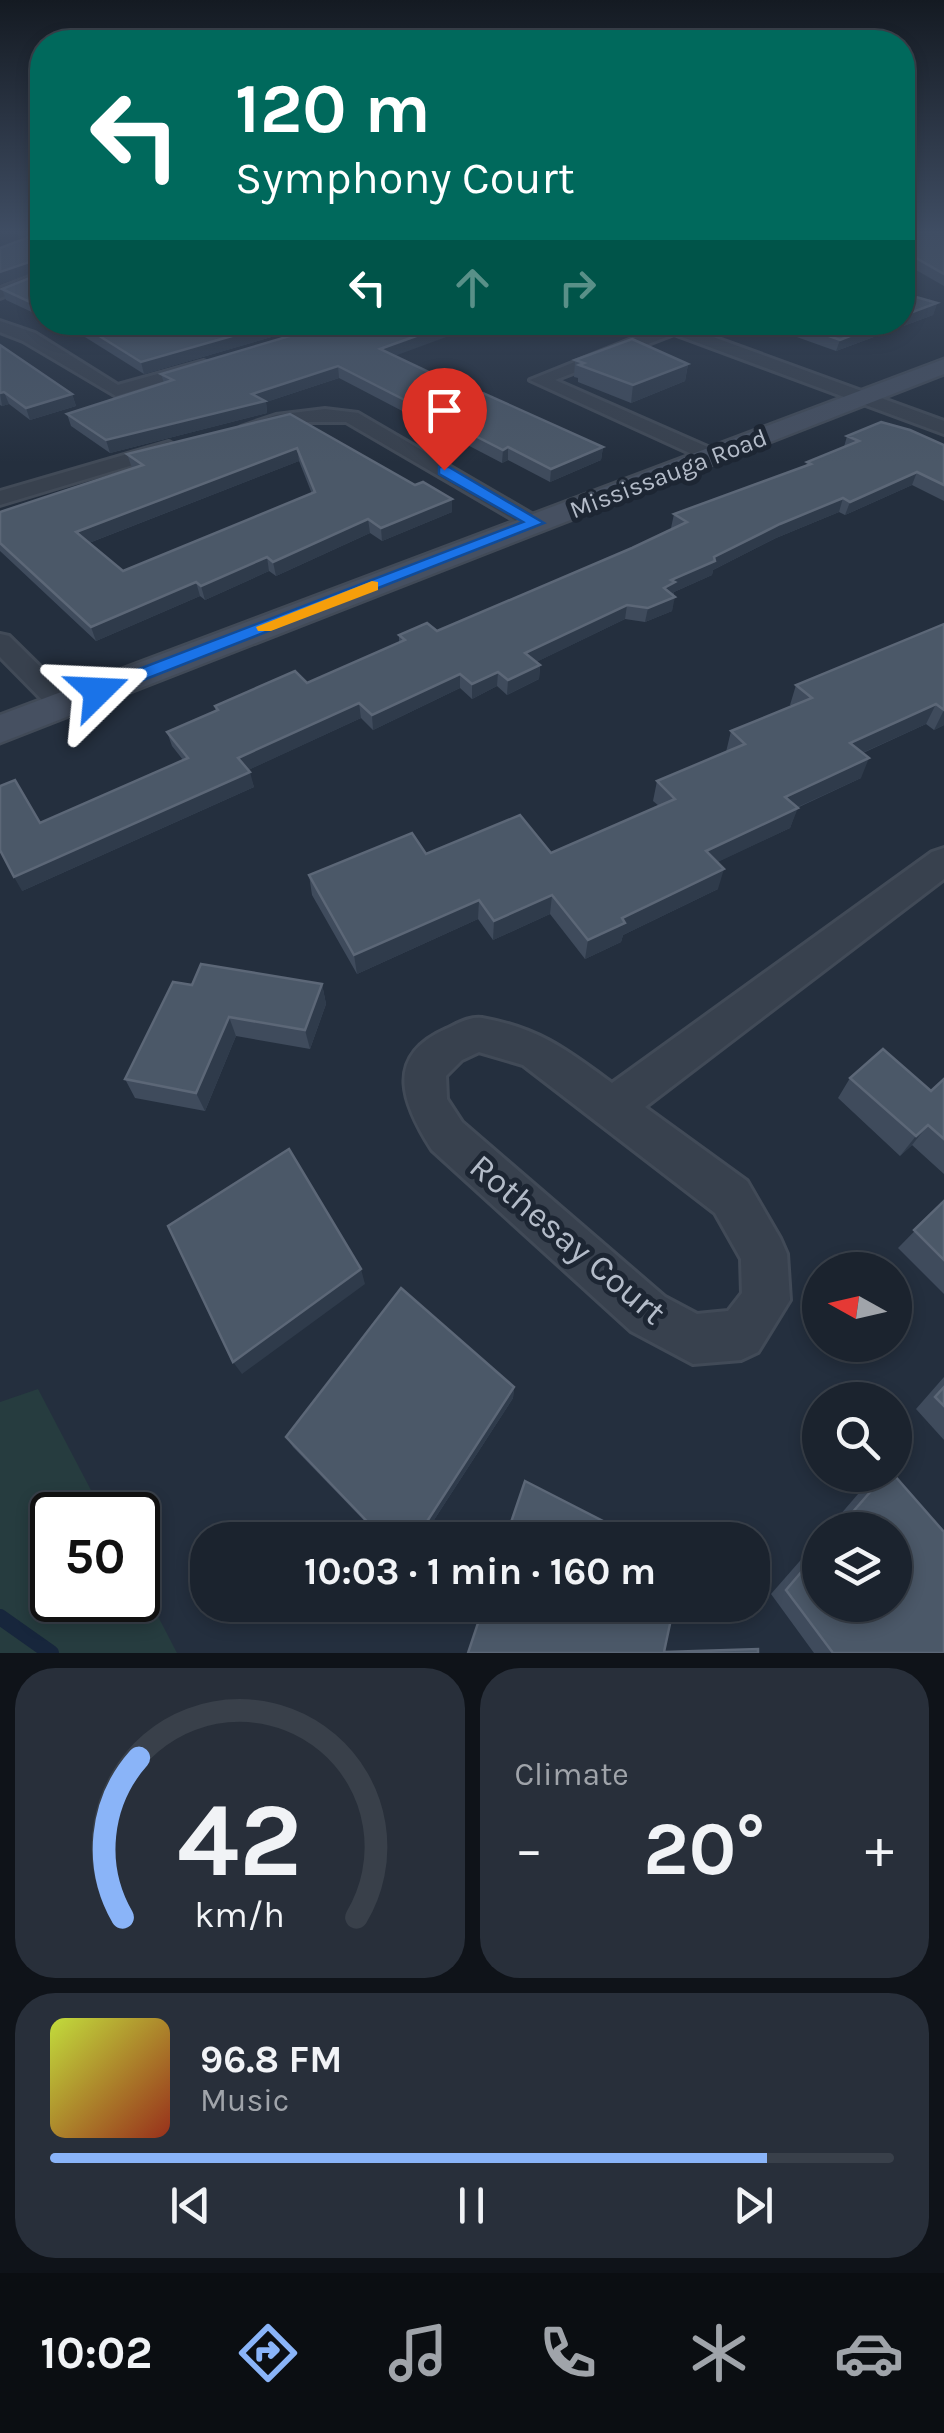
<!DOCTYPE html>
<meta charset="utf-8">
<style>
:root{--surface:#1b232e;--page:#282f3a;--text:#f1f3f6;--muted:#a0a4aa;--line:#39404a;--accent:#8ab4f8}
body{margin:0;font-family:Karla,sans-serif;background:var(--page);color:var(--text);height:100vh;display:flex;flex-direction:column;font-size:38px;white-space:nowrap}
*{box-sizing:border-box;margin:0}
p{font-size:32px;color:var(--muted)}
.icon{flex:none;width:55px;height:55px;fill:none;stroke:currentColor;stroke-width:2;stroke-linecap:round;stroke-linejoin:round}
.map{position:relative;height:1653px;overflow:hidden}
.sheet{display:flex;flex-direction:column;gap:15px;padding:15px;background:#0f1319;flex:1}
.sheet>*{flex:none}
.guide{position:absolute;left:30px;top:30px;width:885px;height:305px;border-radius:40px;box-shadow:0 5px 15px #0003,0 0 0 2px var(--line);background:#00695c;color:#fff;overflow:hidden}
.needle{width:65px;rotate:278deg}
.tools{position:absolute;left:802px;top:1252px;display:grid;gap:20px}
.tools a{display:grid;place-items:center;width:110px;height:110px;border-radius:50%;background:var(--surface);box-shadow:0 5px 15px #0003,0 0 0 2px var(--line);font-size:50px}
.speed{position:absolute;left:30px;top:1492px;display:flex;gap:20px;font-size:50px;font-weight:700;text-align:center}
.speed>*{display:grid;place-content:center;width:130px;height:130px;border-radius:50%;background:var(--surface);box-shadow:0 5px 15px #0003,0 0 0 2px var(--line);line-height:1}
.speed .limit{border:5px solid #111;border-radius:15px;background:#fff;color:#111}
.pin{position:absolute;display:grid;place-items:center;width:85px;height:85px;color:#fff;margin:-102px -42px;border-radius:50% 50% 50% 0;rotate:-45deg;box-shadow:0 0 10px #0007}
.pin .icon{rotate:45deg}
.me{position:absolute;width:110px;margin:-55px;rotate:69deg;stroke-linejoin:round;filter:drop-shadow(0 0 8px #0008)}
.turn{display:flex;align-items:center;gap:35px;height:210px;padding:0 40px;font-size:45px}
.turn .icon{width:130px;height:130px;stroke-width:2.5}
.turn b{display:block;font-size:70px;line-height:85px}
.lanes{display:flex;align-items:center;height:95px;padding:0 40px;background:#0003;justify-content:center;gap:50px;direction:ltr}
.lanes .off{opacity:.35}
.big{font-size:75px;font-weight:700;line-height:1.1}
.sheet .widget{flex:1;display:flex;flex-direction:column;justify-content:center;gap:15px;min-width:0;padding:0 35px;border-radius:40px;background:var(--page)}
.sheet .dial{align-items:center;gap:0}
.dial svg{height:260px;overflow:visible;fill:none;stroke:var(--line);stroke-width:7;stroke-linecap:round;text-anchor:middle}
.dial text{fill:var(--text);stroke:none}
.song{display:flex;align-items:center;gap:30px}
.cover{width:120px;height:120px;border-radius:15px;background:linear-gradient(135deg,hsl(70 70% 55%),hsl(10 70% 35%))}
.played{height:10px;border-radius:5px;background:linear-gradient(90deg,var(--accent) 85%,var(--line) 85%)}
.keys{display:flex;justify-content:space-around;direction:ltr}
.heat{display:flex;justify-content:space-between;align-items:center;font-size:55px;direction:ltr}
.sheet .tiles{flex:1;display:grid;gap:15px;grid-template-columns:1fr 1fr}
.widget:last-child{grid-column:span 2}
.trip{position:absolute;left:190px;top:1522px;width:580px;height:100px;border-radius:40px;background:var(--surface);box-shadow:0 5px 15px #0003,0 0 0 2px var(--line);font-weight:700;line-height:100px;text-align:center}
.tabs{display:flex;height:160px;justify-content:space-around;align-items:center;background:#0b0e12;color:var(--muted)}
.tabs .icon{width:70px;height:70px}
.tabs .on{color:var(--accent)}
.tabs b{font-size:45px;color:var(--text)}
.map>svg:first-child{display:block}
.green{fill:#263c3f}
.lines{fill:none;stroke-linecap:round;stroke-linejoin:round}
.stream{stroke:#17263c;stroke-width:16}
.minor-casing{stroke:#414a57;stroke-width:6}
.secondary-casing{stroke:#414a57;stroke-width:5}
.minor{fill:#38414e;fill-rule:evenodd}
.secondary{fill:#465061;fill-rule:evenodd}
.wall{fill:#3f4b5c;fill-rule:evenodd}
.shaded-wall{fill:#2f3b4b}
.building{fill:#4b5868;stroke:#5c6777;stroke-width:2.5;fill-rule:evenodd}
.route{fill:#1a73e8;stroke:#114b97;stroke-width:2.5}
.slow{fill:#f59e0b}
.labels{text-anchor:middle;stroke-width:10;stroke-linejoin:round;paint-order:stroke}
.far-street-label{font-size:25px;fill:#b4bcc9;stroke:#1d2633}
.near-street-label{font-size:35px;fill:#b4bcc9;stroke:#1d2633}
</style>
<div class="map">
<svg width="944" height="1653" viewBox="0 0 944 1653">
<rect width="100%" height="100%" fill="#242f3e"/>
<polygon class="green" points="38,1389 104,1515 52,1515 52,1600 138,1600 138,1578 177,1653 0,1653 0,1402"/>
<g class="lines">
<polyline class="stream" points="0,1617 51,1653"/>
<defs>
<g id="minor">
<polygon points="42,272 42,281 0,298 0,288"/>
<polygon points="0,321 35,333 118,385 204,361 213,366 116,396 23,341 0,332"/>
<polygon points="649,322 680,325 944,421 944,434 674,334 555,380 719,452 719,460 705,460 530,380 659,328"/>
<polygon points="325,409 358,413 547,523 544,528 528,528 346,422 301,422 251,433 241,427 276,415"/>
<polygon points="169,442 179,448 176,452 0,505 0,491"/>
<polygon points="0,634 9,636 73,699 77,705 73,711 53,711 0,657"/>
<path d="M944,848V879L645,1107L747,1181L780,1238L787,1254L790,1300L758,1352L741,1360L693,1364L631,1331L432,1150C404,1106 382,1057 446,1029C457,1024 470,1016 482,1018C539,1028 567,1050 612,1083L932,852ZM479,1052L523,1065L715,1213L741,1259L742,1293L728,1311L697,1314L665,1297L462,1122L447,1099L446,1076L462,1060Z"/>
</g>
<polygon id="secondary" points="944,359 944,374 0,743 0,715"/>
</defs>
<use href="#minor" class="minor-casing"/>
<use href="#secondary" class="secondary-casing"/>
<use href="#minor" class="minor"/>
<use href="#secondary" class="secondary"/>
</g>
<g class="wall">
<polygon points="17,231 42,231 42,312 36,314 6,300 2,289 40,274 40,270 0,284 0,248 24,239 19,238"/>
<polygon points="902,231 944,231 944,286 902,262"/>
<polygon points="937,303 933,315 836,351 794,336 797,325"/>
<polygon points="61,322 323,322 144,374"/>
<polygon points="0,345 72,394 76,406 30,420 9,404 2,406 0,405"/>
<polygon points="394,356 477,395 603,447 601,460 550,482 508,460 502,463 339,378 266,402 267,413 110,453 71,426 67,414 164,383 161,374"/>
<polygon points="575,360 688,364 685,381 631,403 578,382 578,378 574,377"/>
<path d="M290,414L452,512L382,541L370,533L276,576L269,571L205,600L200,596L96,641L0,551V512L132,468L127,454ZM299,461L312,494L123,571L89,543Z"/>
<polygon points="847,436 944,445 944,501 912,485 845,515 839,512 776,538 713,570 712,575 674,592 672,611 645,622 625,619 536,662 540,665 539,679 507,695 497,686 472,699 460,688 373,730 361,718 248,770 254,787 22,891 40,823 183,760 172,746 167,732 216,711 215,706 307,683 399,643 399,635 437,631 632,548 673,529 671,528 674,514 806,466 807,462 844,447"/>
<polygon points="944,624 944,725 934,730 926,724 863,753 861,778 797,808 790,828 717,862 718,889 623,935 621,942 585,959 550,914 493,940 478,919 357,974 312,895 309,875 426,854 551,853 659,806 653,801 657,781 726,752 731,731 792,706 790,705 796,685"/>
<polygon points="322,984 326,1004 310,1049 236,1036 205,1111 135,1098 125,1079 192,985"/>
<polygon points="850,1078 931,1091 944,1079 944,1174 912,1145 900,1156 838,1098"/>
<polygon points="944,1201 944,1294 898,1248"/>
<polygon points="944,1377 944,1440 916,1409"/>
<polygon points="514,1387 513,1398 421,1540 383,1540 293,1447 286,1437"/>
<polygon points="879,1475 894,1475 944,1653 814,1653 771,1594 820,1538 820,1605 895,1530 827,1530 871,1479"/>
</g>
<g class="shaded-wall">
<polygon points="41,258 42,269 0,284 0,272"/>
<polygon points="41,301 42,312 36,314 32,303"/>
<polygon points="937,303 933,315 836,351 840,340 886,322 902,322 902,316"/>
<polygon points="281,322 323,322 144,374 141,362"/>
<polygon points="455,322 487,322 381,361 380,349"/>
<polygon points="688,364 685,381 631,403 633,385"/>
<polygon points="338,366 339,378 266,402 267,413 110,453 106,440"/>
<polygon points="4,392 9,404 2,406 0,393"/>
<polygon points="72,394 76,406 30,420 26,408"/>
<polygon points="508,447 508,460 502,463 503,450"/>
<polygon points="603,447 601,460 550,482 551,469"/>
<polygon points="297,448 299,461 81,546 76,532"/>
<polygon points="917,472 912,485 845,515 850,502"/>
<polygon points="843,498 839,512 776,538 713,570 712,575 674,592 673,596 664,588 671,580 714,557 780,524"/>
<polygon points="452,499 452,512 382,541 381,528"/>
<polygon points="368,519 370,533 276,576 273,562"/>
<polygon points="267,557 269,571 205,600 201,586"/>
<polygon points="196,582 200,596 96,641 91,627"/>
<polygon points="675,597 672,611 645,622 648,608"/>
<polygon points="627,605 625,619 524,668 525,653"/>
<polygon points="540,665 539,679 507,695 508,680"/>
<polygon points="498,672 497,686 472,699 472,684"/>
<polygon points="460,674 460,688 373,730 372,715"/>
<polygon points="359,703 361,718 242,773 238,758"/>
<polygon points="936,704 926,724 842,762 850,743"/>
<polygon points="944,710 944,725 934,730"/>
<polygon points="869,758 861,778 778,816 785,797"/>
<polygon points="250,772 254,787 22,891 14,877"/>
<polygon points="798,808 790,828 701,870 706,851"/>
<polygon points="724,869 718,889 623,935 621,942 585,959 588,940 622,918"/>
<polygon points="552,895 550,914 493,940 494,921"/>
<polygon points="479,900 478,919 357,974 354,955"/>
<polygon points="322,984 326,1004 310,1049 305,1030"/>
<polygon points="229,1017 236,1036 205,1111 196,1093"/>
<polygon points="928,1125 912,1145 900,1156 916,1136"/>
<polygon points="361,1269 365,1284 242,1374 233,1362"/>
<polygon points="514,1387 513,1398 421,1540 415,1540"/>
</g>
<g class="building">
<polygon points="902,231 944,231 944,274 902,250"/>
<polygon points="42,232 42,302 32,303 2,289 40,274 41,258 0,272 0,248"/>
<polygon points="902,293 937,303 902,316"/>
<polygon points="77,322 281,322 141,362"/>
<polygon points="337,322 455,322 380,349 477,395 483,393 603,447 551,469 508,447 503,450 338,366 252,394 265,401 106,440 67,414 173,380 161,374"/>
<polygon points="804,322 886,322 840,340 797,325"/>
<polygon points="632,339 688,364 633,385 579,365 584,363 575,360"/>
<polygon points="0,345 72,394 26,408 4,392 0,393"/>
<path d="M290,414L415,485L423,482L452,499L381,528L368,519L273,562L267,557L201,586L196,582L91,627L0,543V512L143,465L127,454ZM297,448L315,492L123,571L76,532Z"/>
<polygon points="881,422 910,430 944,445 944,485 917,472 850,502 843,498 780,524 714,557 715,561 671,580 675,582 664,588 675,597 648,608 627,605 525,653 540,665 508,680 498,672 472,684 460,674 372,715 359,703 238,758 250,772 14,877 0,850 0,786 15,780 40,823 188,758 167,732 218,710 215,706 295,671 307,683 405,640 399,635 427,623 437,631 632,548 687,522 674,514 811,464 807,462 859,441 847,436"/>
<polygon points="944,624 944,710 936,704 850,743 869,758 785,797 798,808 706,851 724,869 622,918 625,923 588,940 552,895 494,921 479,900 354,955 309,875 412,833 426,854 520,815 551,853 675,799 657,781 745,744 731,731 812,698 796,685"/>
<polygon points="201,964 322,984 305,1030 229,1017 196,1093 125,1079 173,982 192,985"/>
<polygon points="883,1049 931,1091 944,1079 944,1139 928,1125 916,1136 850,1078"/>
<polygon points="289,1149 361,1269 233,1362 168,1226"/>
<polygon points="944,1201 944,1260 914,1230"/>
<polygon points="401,1288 514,1387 415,1540 385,1540 286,1437"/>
<polygon points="944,1387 944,1406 935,1397"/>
<polygon points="885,1475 894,1475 944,1532 944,1653 833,1653 786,1590 820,1550 820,1605 895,1605 895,1530 837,1530"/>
<polygon points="525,1481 640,1540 505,1540"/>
<polygon points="484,1605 674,1605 664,1652 758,1649 758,1653 468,1653"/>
</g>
<linearGradient id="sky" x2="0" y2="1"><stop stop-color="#141a22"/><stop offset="0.5" stop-color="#3f4d63"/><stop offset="1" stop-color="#3f4d63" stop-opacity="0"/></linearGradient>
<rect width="944" height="463" fill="url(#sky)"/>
<polygon class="route" points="439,467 449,467 544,523 105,695 98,697 89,691 92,687 523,522 439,474"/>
<polygon class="slow" points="372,581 378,582 378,590 271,631 258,631 256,627"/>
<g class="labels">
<g class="far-street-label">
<text transform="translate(668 473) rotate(-21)" y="9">Mississauga Road</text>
</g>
<g class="near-street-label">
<text transform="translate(568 1239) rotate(40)" y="12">Rothesay Court</text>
</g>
</g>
</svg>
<div class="tools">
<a><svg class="needle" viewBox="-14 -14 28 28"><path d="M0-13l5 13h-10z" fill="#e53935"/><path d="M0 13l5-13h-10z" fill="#a0a4aa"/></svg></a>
<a><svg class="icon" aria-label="search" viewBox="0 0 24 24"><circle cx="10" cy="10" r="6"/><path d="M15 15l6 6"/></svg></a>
<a><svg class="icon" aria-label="layers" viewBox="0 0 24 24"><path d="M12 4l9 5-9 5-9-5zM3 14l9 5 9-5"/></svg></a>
</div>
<div class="speed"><div class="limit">50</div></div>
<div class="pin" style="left:444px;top:470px;background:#d93025"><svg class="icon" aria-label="arrive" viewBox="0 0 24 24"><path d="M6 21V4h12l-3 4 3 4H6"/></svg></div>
<svg class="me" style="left:98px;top:691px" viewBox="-20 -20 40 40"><path d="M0-17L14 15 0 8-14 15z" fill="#1a73e8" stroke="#fff" stroke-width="4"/></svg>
<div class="trip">10:03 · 1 min · 160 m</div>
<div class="guide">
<div class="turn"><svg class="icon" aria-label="left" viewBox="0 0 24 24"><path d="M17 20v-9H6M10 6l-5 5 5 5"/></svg><div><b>120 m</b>Symphony Court</div></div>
<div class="lanes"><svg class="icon" aria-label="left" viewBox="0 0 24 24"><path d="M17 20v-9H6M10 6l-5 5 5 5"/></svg><svg class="icon off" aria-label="ahead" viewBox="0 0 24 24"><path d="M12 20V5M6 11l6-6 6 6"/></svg><svg class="icon off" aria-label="right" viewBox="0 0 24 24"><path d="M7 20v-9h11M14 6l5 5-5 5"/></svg></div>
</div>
</div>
<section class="sheet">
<div class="tiles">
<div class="widget dial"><svg viewBox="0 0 100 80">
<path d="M14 69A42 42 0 1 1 86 69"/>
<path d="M14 69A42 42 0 0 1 19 20" stroke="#8ab4f8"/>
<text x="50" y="56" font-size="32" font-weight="700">42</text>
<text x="50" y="72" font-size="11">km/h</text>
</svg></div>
<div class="widget"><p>Climate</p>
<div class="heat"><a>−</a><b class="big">20°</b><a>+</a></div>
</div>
<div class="widget">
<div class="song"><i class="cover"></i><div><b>96.8 FM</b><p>Music</p></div></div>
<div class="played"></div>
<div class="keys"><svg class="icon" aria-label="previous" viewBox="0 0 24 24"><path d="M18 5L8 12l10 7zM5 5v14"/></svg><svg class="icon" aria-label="pause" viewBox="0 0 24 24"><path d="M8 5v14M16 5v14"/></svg><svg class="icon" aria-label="next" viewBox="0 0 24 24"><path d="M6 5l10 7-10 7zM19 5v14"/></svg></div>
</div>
</div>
</section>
<nav class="tabs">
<b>10:02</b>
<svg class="icon on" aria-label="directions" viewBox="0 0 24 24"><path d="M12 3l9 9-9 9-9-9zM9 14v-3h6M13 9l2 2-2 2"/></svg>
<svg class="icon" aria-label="music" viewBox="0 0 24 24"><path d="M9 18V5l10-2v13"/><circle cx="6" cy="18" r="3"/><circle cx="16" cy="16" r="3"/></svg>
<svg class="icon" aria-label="phone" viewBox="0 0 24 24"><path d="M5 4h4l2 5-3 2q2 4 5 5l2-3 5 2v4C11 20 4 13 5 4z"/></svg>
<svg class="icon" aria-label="climate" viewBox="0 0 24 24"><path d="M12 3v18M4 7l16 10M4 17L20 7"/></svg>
<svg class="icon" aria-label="car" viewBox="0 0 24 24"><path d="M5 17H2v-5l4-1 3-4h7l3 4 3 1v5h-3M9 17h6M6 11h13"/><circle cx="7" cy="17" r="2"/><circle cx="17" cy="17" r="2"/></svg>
</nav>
